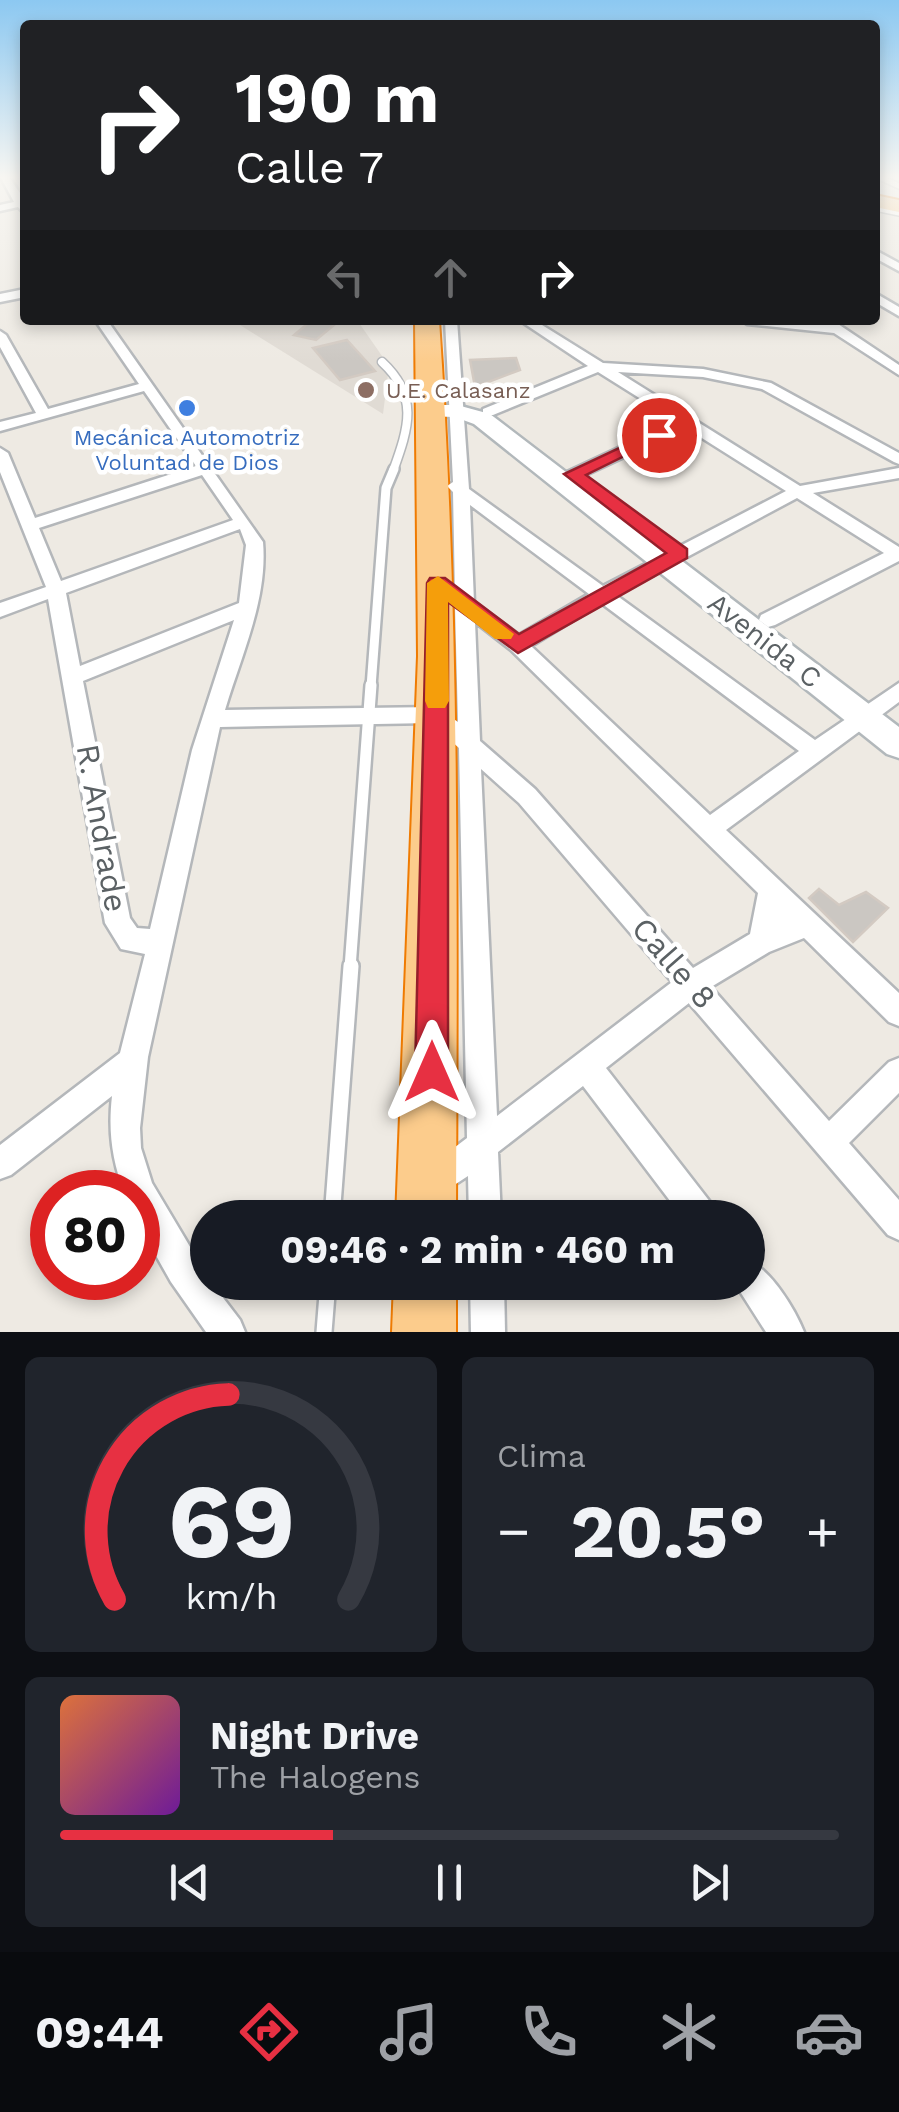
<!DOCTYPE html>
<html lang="es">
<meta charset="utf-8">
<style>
:root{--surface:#171b24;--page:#20242c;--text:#f1f3f6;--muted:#9ea1a6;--line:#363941;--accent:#e73042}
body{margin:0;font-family:"Work Sans",sans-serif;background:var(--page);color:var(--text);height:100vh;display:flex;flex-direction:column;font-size:38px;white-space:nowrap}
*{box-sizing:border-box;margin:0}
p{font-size:32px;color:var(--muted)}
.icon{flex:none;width:55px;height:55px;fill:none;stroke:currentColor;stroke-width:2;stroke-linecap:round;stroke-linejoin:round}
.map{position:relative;height:1332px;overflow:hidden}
.sheet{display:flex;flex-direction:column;gap:25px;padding:25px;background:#0d0f14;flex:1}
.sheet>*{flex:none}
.banner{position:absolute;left:20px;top:20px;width:860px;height:305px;border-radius:10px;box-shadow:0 5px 15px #0003;background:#202124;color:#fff;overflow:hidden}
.speed{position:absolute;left:30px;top:1170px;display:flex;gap:20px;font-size:50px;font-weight:700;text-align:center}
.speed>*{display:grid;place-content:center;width:130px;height:130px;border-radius:50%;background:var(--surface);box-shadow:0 5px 15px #0003;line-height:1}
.speed .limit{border:15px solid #d22;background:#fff;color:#111}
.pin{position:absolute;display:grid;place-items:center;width:85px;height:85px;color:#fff;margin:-42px;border:5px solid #fff;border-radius:50%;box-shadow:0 2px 10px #0007}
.me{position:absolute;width:110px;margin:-55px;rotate:0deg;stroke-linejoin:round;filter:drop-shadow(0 0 8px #0008)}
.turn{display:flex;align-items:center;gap:35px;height:210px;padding:0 50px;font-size:45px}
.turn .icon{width:130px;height:130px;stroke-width:2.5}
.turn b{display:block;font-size:70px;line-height:85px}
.lanes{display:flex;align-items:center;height:95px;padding:0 50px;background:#0003;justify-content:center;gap:50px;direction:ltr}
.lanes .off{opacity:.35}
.big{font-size:75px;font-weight:700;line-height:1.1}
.sheet .tile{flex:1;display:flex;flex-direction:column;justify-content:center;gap:15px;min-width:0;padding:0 35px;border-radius:15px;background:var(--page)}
.sheet .dial{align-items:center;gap:0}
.dial svg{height:260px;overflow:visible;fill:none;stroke:var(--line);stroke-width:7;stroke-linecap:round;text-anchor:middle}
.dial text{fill:var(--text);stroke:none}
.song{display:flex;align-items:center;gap:30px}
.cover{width:120px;height:120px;border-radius:15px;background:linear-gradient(135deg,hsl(20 70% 55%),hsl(280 70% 35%))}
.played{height:10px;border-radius:5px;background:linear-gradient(90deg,var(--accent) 35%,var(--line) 35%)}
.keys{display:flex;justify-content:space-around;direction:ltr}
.heat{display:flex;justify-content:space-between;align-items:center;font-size:55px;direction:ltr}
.sheet .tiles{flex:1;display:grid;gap:25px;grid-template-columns:1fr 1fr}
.tile:last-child{grid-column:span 2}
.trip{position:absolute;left:190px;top:1200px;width:575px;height:100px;border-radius:50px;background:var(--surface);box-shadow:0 5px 15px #0003;font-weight:700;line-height:100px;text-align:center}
.tab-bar{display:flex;height:160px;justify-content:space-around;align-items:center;background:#090b0e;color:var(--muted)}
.tab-bar .icon{width:70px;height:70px}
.tab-bar .selected{color:var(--accent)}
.tab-bar b{font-size:45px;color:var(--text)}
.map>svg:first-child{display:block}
.education{fill:#e0dbd4}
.building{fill:#cbc7c2;stroke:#d3cac2;stroke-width:2.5}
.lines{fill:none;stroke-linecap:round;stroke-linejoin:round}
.lane-far4-casing{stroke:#b4b7ba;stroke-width:8}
.lane-far3-casing{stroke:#b4b7ba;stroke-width:11}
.lane-far2-casing{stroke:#b4b7ba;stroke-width:14}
.lane-far1-casing{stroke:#b4b7ba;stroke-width:16}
.lane-casing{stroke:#b4b7ba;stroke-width:20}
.street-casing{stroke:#b4b7ba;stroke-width:5}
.secondary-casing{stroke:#b2b8bb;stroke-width:5}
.highway-casing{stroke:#ef7b02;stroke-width:4}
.lane-far4{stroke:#fff;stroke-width:5}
.lane-far3{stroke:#fff;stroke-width:8}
.lane-far2{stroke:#fff;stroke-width:9}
.lane-far1{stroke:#fff;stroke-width:11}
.lane{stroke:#fff;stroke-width:15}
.street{fill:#fff;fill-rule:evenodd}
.secondary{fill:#fff;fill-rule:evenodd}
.highway{fill:#fccc8c;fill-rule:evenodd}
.route{fill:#e73042;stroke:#961f2b;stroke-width:2.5}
.slow{fill:#f59e0b}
.education-dot{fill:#8d6e63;stroke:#fff;stroke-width:4}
.shop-dot{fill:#3f7fe0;stroke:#fff;stroke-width:4}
.labels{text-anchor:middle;stroke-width:9;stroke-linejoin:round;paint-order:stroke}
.far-education-label{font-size:22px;fill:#785e54;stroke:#fff;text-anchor:start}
.far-shop-label{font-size:22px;fill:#366cbe;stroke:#fff}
.street-label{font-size:28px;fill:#5b6164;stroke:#fff}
.near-street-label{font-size:32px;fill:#5b6164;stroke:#fff}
</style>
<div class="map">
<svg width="899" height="1332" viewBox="0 0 899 1332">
<rect width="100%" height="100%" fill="#eeeae3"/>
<polygon class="education" points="232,320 357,320 389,366 383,414"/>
<g class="building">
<polygon points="312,320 340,320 316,340 294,335"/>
<polygon points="347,340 375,371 340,380 313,348"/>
<polygon points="516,358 520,370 475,387 470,360"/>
<polygon points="819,889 839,905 866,892 888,908 853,942 809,898"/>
</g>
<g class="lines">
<defs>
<g id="lane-far4">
<polyline points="877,176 899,186"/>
<polyline points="875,208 899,213"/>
</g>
<path id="lane-far3" d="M382,362C419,396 409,427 393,471"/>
<polyline id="lane-far2" points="371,687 386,488 394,469"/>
<polyline id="lane-far1" points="350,968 371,685"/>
<g id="lane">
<polyline points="332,1218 351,966"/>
<polyline points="324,1332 328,1282"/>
</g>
<g id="street">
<polygon points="0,176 8,176 25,200 25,214 18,207 0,211 0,205 14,202"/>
<polygon points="875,250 899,263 899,271 875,258"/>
<polygon points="25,289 25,297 0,302 0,294"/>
<polygon points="875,293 899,307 899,316 875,302"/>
<path d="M95,320H107L263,542C268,599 241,656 225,710L436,707L458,722L455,607L450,600L455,595L453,492L447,486L453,482L445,320H457L469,489L603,586L786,491L686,428L579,478H567V472L676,421L598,372L493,415H483V409L588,366L519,320H534L603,363L703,369L771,383L899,453V464L894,462L762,389L703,377L618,372L800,486L899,468V478L813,493L899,547V561L775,625L768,627L759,620L761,615L884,553L797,498L616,595L815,740L899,683V702L726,830L899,993V1026L889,1022L804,938L769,952L711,987L829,1121L889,1062L899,1058V1093L849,1143L899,1200V1240L888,1235L689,1003L606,1068L714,1207L719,1218H683L583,1086L498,1152L501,1218H469L468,1176L436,1197L425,1192L420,1181L425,1170L467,1138L459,748L431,723L220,727L148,1057L140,1128L141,1148L152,1183L208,1277V1282H211L240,1320L245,1332H206L171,1282L141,1229L138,1222V1192H124C112,1160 108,1131 112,1096L11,1175L0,1179V1145L120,1053L145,954L121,949L105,923L48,599L0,617V603L46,587L0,472V448L8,453L35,518L196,466L144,391L0,431V422L36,413L0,347V331L6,335L48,409L139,384ZM202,475L233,520L61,581L39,528ZM470,505L589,594L519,635L474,602ZM240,529L246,545L239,603L80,666L66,593ZM601,603L799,751L710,815L531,646ZM234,620L192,750L150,929L137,928L130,918L83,681ZM475,622L511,650L758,893L750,934L693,968L535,789L480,741ZM481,769L519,803L672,982L497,1116Z"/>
<polygon points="741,320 821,324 818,320 832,320 899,365 899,375 834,333 747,324"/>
<path d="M748,1260C771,1270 795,1309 804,1332H766L734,1282H748Z"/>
<polygon points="470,1282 504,1282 505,1332 471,1332"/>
</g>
<polygon id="secondary" points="432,405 457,405 490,414 899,727 899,758 887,754 474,424 455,417 424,416 421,411 424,406"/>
<g id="highway">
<polygon points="875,195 899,200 899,212 875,207"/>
<path d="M415,320H439C460,619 457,918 456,1218H396L418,656Z"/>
<polygon points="394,1282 456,1282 456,1332 392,1332"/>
</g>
</defs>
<use href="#lane-far4" class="lane-far4-casing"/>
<use href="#lane-far3" class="lane-far3-casing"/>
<use href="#lane-far2" class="lane-far2-casing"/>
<use href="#lane-far1" class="lane-far1-casing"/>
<use href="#lane" class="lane-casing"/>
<use href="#street" class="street-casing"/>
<use href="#secondary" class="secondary-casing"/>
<use href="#highway" class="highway-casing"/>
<use href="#lane-far4" class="lane-far4"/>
<use href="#lane-far3" class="lane-far3"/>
<use href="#lane-far2" class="lane-far2"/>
<use href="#lane-far1" class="lane-far1"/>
<use href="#lane" class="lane"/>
<use href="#street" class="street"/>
<use href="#secondary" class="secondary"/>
<use href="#highway" class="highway"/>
</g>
<linearGradient id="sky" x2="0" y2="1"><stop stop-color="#8cc8f1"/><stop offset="0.49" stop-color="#f7f6f2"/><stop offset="1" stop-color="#f7f6f2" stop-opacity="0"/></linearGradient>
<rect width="899" height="362" fill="url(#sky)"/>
<polygon class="route" points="653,432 667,435 586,475 687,549 687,558 518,653 448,602 448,1072 443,1084 432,1089 420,1084 415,1072 427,583 430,578 445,578 519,634 666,553 564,474"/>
<polygon class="slow" points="438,576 514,634 511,639 495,639 448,602 449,701 445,708 428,708 425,701 427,583"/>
<circle class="education-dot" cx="366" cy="390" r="10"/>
<circle class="shop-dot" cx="187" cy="408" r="10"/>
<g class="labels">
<g class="far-education-label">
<text x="386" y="398">U.E. Calasanz</text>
</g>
<g class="far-shop-label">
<text x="187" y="445">Mecánica Automotriz<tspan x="187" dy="25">Voluntad de Dios</tspan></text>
</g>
<g class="street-label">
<text transform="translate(765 640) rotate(38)" y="10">Avenida C</text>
</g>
<g class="near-street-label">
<text transform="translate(102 828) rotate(80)" y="11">R. Andrade</text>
<text transform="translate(674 963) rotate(49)" y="11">Calle 8</text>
</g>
</g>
</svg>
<div class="speed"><div class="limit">80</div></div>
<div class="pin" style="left:659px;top:435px;background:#d93025"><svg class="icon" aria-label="arrive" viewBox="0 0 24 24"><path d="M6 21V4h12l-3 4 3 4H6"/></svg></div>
<svg class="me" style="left:432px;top:1072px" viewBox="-20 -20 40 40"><path d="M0-17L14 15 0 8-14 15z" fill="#e73042" stroke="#fff" stroke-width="4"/></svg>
<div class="trip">09:46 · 2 min · 460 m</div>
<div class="banner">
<div class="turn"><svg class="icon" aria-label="right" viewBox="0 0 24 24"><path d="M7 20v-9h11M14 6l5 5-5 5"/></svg><div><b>190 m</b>Calle 7</div></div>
<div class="lanes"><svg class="icon off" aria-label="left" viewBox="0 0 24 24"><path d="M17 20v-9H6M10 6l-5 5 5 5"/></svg><svg class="icon off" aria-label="ahead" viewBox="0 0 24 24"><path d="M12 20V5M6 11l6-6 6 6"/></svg><svg class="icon" aria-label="right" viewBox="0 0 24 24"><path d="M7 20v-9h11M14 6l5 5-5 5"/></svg></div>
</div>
</div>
<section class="sheet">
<div class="tiles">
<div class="tile dial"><svg viewBox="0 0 100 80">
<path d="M14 69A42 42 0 1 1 86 69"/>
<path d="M14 69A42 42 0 0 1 49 6" stroke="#e73042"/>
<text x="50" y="56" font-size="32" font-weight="700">69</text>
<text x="50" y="72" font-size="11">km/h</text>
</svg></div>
<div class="tile"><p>Clima</p>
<div class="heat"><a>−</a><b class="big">20.5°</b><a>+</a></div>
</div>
<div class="tile">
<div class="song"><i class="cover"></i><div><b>Night Drive</b><p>The Halogens</p></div></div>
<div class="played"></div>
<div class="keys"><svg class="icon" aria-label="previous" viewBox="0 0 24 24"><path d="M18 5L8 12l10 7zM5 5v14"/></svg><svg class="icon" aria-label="pause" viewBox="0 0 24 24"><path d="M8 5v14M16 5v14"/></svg><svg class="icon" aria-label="next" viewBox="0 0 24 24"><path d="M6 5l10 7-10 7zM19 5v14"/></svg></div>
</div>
</div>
</section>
<nav class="tab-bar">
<b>09:44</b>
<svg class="icon selected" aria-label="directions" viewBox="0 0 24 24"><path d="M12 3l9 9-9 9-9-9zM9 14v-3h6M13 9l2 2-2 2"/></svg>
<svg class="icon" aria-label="music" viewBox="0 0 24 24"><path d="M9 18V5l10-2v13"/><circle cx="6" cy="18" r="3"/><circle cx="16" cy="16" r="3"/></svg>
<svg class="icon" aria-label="phone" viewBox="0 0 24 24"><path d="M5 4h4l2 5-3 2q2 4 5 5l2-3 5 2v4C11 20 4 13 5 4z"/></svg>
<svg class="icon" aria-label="climate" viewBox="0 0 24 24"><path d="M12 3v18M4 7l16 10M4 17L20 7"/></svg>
<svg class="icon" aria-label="car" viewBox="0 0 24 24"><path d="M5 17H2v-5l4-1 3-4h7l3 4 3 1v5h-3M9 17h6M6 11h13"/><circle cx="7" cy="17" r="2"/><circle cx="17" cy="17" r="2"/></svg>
</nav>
